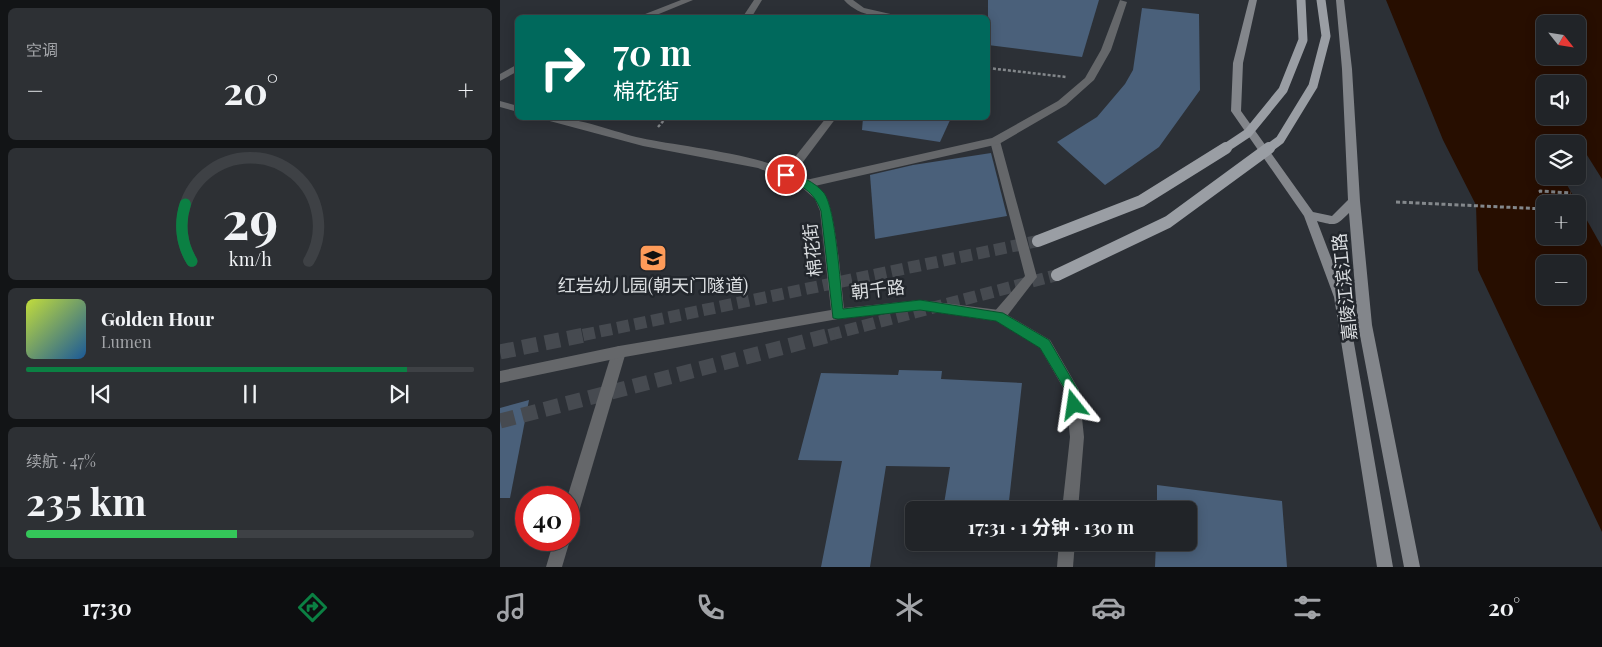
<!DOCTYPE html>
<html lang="zh">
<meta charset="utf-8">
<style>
:root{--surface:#212428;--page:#2d3034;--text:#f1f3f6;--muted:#a2a4a8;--line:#3e4145;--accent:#0b8043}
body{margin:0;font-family:"Playfair Display","Noto Sans SC",serif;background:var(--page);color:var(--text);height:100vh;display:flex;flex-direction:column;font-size:19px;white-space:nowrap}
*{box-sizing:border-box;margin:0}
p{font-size:16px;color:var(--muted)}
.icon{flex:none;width:28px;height:28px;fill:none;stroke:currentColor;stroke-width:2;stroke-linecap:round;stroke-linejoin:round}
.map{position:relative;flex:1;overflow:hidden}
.side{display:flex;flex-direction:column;gap:8px;padding:8px;background:#121416;width:500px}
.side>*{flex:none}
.banner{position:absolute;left:15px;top:15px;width:475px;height:105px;border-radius:8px;box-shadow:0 2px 12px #0003,0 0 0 1px var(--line);background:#00695c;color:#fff;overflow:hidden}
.needle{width:32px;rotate:120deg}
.fabs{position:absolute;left:1036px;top:15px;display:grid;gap:10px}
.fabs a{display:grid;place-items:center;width:50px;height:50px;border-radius:8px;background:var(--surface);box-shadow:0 2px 12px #0003,0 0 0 1px var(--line);font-size:25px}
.speed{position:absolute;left:15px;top:486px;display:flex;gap:10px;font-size:25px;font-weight:700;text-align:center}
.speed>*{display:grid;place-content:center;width:65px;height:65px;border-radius:50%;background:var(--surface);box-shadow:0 2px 12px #0003,0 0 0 1px var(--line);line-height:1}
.speed .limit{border:8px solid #d22;background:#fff;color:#111}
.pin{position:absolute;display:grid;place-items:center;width:42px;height:42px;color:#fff;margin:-21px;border:2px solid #fff;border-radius:50%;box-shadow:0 1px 5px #0007}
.me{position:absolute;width:55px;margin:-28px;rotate:345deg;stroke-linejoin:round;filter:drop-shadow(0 0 4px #0008)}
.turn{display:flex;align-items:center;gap:18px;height:105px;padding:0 15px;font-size:22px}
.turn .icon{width:65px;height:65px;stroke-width:2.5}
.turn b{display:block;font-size:35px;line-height:42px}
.big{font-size:38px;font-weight:700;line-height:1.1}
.side .card{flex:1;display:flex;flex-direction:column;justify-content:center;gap:8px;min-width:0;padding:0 18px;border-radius:8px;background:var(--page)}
.side .dial{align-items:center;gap:0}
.dial svg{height:130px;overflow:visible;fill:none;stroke:var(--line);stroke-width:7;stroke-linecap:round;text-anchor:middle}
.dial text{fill:var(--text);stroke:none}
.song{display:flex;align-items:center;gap:15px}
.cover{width:60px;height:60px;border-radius:8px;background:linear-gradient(135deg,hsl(70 70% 55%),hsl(210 70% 35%))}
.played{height:5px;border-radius:2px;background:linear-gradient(90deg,var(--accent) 85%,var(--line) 85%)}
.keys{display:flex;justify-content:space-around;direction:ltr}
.heat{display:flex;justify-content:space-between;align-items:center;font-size:28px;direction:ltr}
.charge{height:8px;border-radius:4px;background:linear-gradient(90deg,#34c759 47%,var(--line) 0)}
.trip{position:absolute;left:405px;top:501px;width:292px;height:50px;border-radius:8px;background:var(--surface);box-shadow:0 2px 12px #0003,0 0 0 1px var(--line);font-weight:700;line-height:50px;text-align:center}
.menu{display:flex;height:80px;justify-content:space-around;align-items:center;background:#0d0e10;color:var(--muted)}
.menu .icon{width:35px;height:35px}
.menu .active{color:var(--accent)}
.menu b{font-size:22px;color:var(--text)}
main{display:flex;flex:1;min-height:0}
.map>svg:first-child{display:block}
.water{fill:#270e00;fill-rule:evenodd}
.pier{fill:#2c3036}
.building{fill:#4a607a}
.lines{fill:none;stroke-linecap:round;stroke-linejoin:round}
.primary-tunnel-far1{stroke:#464a50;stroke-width:12;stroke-dasharray:12 5.5;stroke-linecap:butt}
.primary-tunnel{stroke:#464a50;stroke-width:15;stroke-dasharray:15 8;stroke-linecap:butt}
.path-far1{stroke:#84888c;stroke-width:2.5;stroke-dasharray:3 2;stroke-linecap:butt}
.path{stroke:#84888c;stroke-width:3;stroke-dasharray:4 2.5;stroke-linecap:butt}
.service{fill:#65676a;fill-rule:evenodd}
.minor{fill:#65676a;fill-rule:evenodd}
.tertiary{fill:#65676a;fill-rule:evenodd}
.secondary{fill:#83868b;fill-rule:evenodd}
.primary-bridge-far1{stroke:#9a9ea4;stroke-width:9}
.primary-bridge{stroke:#9a9ea4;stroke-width:12}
.route{fill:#0b8043;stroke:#07532c}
.labels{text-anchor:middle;stroke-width:5;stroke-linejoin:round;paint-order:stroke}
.street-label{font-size:18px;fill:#dbdee1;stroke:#22262c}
.poi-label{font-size:18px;fill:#dbdee1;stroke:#22262c}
</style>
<main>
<section class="side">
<div class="card"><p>空调</p>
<div class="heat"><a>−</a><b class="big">20°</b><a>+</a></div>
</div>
<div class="card dial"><svg viewBox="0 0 100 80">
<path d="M14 69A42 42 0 1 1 86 69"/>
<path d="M14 69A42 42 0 0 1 10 34" stroke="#0b8043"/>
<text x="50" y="56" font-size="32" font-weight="700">29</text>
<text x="50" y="72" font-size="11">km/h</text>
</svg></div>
<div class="card">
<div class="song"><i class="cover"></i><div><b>Golden Hour</b><p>Lumen</p></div></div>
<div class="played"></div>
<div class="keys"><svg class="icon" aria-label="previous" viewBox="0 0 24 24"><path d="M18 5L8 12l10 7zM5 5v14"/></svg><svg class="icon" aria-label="pause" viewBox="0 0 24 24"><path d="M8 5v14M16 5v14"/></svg><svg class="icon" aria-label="next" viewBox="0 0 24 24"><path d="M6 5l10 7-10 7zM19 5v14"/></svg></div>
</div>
<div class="card"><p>续航 · 47%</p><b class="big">235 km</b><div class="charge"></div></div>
</section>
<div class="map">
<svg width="1102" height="567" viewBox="0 0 1102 567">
<rect width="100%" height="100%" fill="#2c3036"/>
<path class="water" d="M886,0H1102V532L978,270L976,205L943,140ZM1045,24H1078V56H1045ZM1045,84H1078V116H1045ZM1045,144H1078V176H1045ZM1045,204H1078V236H1045ZM1045,264H1078V296H1045Z"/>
<polygon class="pier" points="1042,142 1080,144 1102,179 1102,247 1062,176 1078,176 1078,144 1045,144 1045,147"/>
<g class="building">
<polygon points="488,0 599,0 582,57 488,45"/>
<polygon points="642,8 699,14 700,90 659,147 605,185 557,142 597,117 625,84 633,70"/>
<polygon points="363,118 451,118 440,142 362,130"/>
<polygon points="491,153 507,216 375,239 370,175 413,165"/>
<polygon points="399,370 442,371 441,379 522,383 508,510 443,510 450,467 386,466 370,567 321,567 342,461 298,460 321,373 398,375"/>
<polygon points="29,400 10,498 0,498 0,408"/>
<polygon points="657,485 782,501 787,567 655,567 656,542 689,542 689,510 657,510"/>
</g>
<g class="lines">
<g class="primary-tunnel-far1">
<polyline points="83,335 538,241"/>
<polyline points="329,335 557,275"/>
</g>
<g class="primary-tunnel">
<polyline points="0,352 89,334"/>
<polyline points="0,421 334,334"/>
</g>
<g class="path-far1">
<polyline points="488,68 566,77"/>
<polyline points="158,127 166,118"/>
</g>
<g class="path">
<polyline points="896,202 1045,209"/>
<polyline points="1047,204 1040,191 1071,193"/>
</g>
<g class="service">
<polygon points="254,0 262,0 251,18 242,18"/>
<path d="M344,0H353L364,8L408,18C385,18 360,18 344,0Z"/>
<polygon points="326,118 336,118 291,178 283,178 282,175 283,172"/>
<polygon points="495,137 500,141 537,277 504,320 499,322 494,320 493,316 494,312 525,276 490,141"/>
</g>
<g class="minor">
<polygon points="620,0 627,2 611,50 594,80 566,105 499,144 306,188 302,187 300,184 302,181 306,180 492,138 558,101 585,78 601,50"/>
<polygon points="119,346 124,348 126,352 77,518 75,524 69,526 67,498 112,352 114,348"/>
<polygon points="69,537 70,540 62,567 46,567 54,540 69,540"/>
</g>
<g class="tertiary">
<polygon points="181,0 193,0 149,18 135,18"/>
<polygon points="18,64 18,71 0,81 0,74"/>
<polygon points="0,101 18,106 18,112 0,107"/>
<path d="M45,118C70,114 114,132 141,138C186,148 294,156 324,193C336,209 341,284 344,308L420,300L499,310L550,340L579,390L584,437L578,510H562L570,437L565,391L540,348L496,321L420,310L338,319L119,358L0,383V371L119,346L331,310L320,211L315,199L298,184L258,168L143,146L46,120Z"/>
<polygon points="559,542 575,542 573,567 557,567"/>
</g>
<path class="secondary" d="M749,0H757L743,63L741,111L813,212L832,216L848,200L842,69L836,0H844L852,69L860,201L872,325L920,567H904L858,325L849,213C836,226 836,226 817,221L846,297L893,567H877L834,297L804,216L731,111L733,63Z"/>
<g class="primary-bridge-far1">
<polyline points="724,149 748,133 783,90 803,40 801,0"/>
<polyline points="768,149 780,140 813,86 826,36 821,0"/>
</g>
<g class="primary-bridge">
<polyline points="538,241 641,201 726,148"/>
<polyline points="557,275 668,222 769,148"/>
</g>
</g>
<path class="route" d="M286,172C299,175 315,182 324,193C336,209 340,285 343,309L420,300L503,313L549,340L578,390L580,405L578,410L574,411L569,410L566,391L540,348L496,321L420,310L338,319L333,318L321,211C313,190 302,186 283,178V173Z"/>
<defs>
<symbol id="school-square" viewBox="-11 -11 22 22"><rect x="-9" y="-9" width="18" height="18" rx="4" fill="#fe9b59" stroke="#22262c"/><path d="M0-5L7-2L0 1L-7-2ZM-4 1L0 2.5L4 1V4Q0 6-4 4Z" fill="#111"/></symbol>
</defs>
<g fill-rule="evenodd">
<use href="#school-square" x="137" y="242" width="32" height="32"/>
</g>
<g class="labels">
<g class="street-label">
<text transform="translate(313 250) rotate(-96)" y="6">棉花街</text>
<text transform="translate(845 287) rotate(-96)" y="6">嘉陵江滨江路</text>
<text transform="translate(378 290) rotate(-6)" y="6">朝千路</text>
</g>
<g class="poi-label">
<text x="153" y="292">红岩幼儿园(朝天门隧道)</text>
</g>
</g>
</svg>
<div class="fabs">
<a><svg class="needle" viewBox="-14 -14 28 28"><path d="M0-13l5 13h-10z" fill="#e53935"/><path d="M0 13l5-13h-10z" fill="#a2a4a8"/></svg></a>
<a><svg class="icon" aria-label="sound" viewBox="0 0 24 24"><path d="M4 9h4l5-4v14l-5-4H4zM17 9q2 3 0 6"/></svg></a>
<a><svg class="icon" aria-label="layers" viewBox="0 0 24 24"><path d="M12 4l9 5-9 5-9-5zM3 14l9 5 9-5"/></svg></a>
<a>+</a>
<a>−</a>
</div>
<div class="speed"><div class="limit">40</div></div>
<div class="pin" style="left:286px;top:175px;background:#d93025"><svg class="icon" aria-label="arrive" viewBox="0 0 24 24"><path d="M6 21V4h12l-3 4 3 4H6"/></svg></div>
<svg class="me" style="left:574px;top:405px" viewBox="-20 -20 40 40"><path d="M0-17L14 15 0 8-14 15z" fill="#0b8043" stroke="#fff" stroke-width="4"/></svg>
<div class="trip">17:31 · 1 分钟 · 130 m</div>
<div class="banner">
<div class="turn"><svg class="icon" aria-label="right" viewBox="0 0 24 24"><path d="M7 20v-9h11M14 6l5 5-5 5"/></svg><div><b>70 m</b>棉花街</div></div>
</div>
</div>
</main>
<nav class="menu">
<b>17:30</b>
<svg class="icon active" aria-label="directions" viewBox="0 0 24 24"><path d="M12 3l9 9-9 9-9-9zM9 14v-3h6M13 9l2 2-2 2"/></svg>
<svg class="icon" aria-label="music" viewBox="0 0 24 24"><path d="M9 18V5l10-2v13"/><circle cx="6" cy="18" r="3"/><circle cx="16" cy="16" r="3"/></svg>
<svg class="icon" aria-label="phone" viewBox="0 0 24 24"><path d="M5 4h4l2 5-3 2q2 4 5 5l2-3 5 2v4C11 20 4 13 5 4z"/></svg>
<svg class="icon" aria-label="climate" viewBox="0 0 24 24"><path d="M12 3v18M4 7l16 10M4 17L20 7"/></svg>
<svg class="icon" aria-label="car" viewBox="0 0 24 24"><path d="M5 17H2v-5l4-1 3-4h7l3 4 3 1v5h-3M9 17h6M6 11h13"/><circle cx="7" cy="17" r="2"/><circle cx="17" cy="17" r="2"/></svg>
<svg class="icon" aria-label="filters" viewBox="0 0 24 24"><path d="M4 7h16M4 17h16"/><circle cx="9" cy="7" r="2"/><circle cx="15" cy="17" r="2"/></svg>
<b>20°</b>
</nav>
